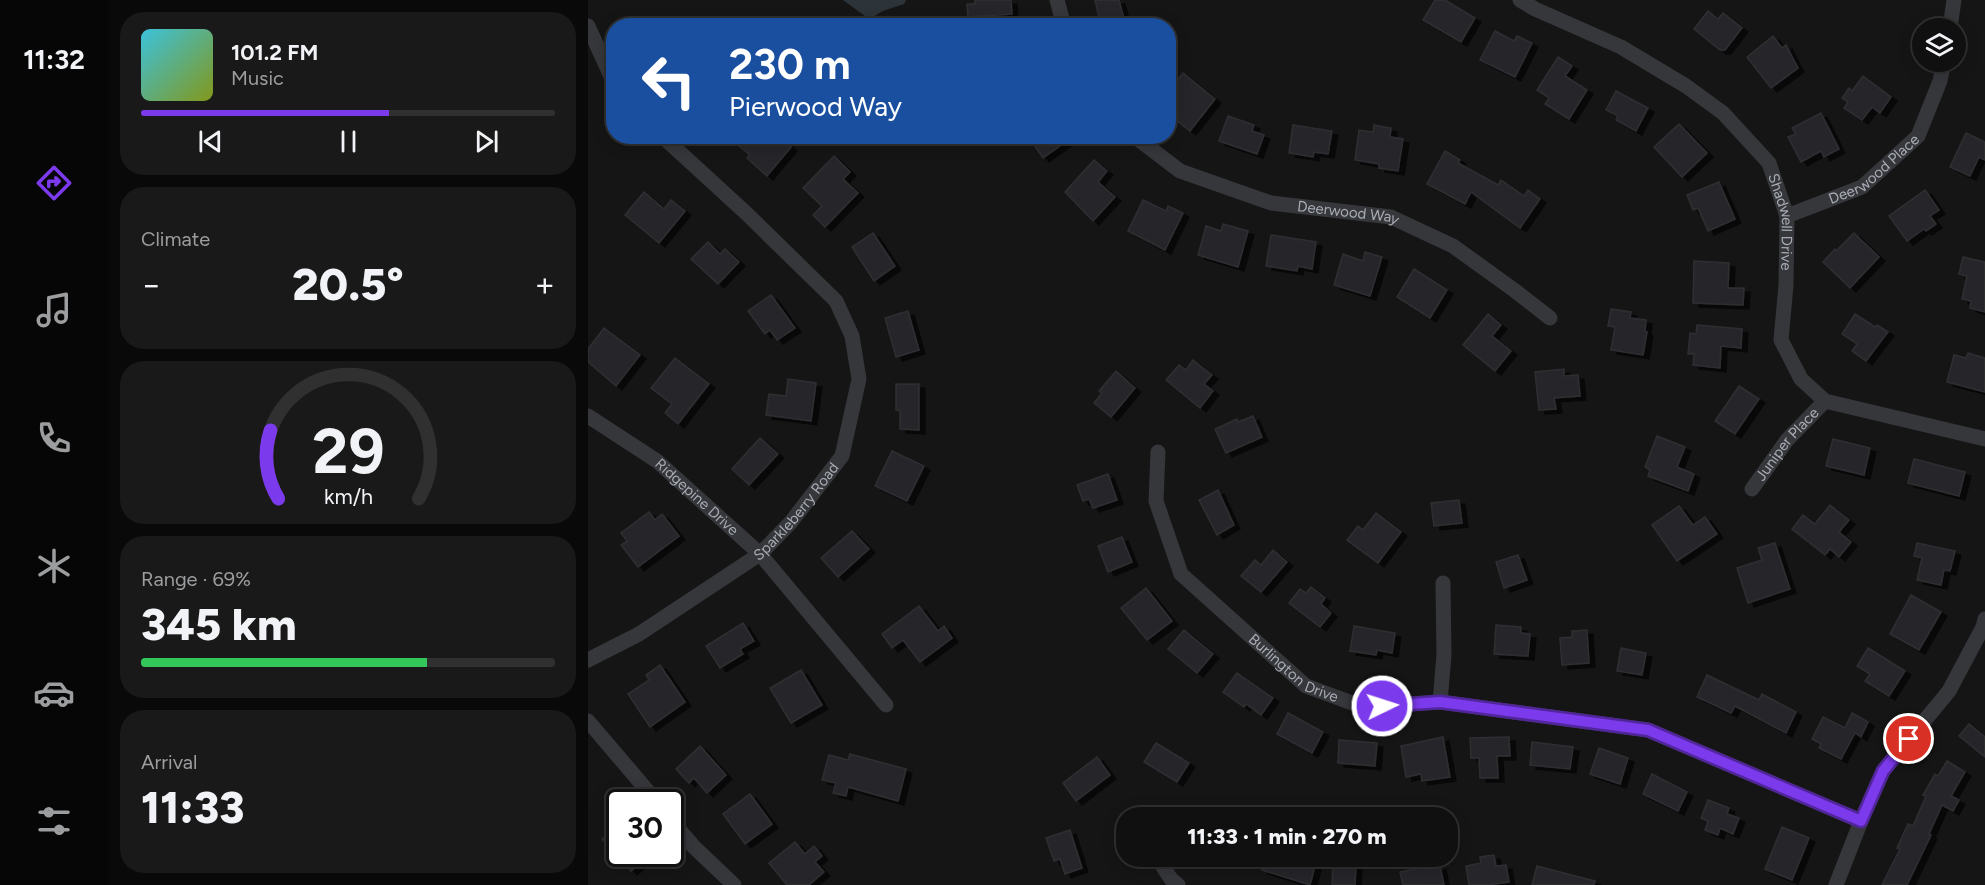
<!DOCTYPE html>
<meta charset="utf-8">
<style>
:root{--surface:#101010;--page:#191919;--text:#f1f3f6;--muted:#9c9d9f;--line:#303030;--accent:#7c3aed}
body{margin:0;font-family:Figtree,sans-serif;background:var(--page);color:var(--text);height:100vh;display:flex;flex-direction:column;font-size:22px;white-space:nowrap}
*{box-sizing:border-box;margin:0}
p{font-size:20px;color:var(--muted)}
.icon{flex:none;width:33px;height:33px;fill:none;stroke:currentColor;stroke-width:2;stroke-linecap:round;stroke-linejoin:round}
.map{position:relative;flex:1;overflow:hidden}
.panel{display:flex;flex-direction:column;gap:12px;padding:12px;background:#090909;width:480px}
.panel>*{flex:none}
.guide{position:absolute;left:18px;top:18px;width:570px;height:126px;border-radius:24px;box-shadow:0 3px 15px #0003,0 0 0 2px var(--line);background:#1a4fa0;color:#fff;overflow:hidden}
.tools{position:absolute;left:1324px;top:18px;display:grid;gap:12px}
.tools a{display:grid;place-items:center;width:54px;height:54px;border-radius:50%;background:var(--surface);box-shadow:0 3px 15px #0003,0 0 0 2px var(--line);font-size:30px}
.speed{position:absolute;left:18px;top:789px;display:flex;gap:12px;font-size:30px;font-weight:700;text-align:center}
.speed>*{display:grid;place-content:center;width:78px;height:78px;border-radius:50%;background:var(--surface);box-shadow:0 3px 15px #0003,0 0 0 2px var(--line);line-height:1}
.speed .limit{border:3px solid #111;border-radius:9px;background:#fff;color:#111}
.pin{position:absolute;display:grid;place-items:center;width:51px;height:51px;color:#fff;margin:-26px;border:3px solid #fff;border-radius:50%;box-shadow:0 2px 6px #0007}
.me{position:absolute;width:66px;margin:-33px;rotate:86deg;stroke-linejoin:round;filter:drop-shadow(0 0 4px #0008)}
.turn{display:flex;align-items:center;gap:21px;height:126px;padding:0 24px;font-size:27px}
.turn .icon{width:78px;height:78px;stroke-width:2.5}
.turn b{display:block;font-size:42px;line-height:51px}
.big{font-size:45px;font-weight:800;line-height:1.1}
.panel .card{flex:1;display:flex;flex-direction:column;justify-content:center;gap:9px;min-width:0;padding:0 21px;border-radius:24px;background:var(--page)}
.panel .dial{align-items:center;gap:0}
.dial svg{height:156px;overflow:visible;fill:none;stroke:var(--line);stroke-width:7;stroke-linecap:round;text-anchor:middle}
.dial text{fill:var(--text);stroke:none}
.song{display:flex;align-items:center;gap:18px}
.cover{width:72px;height:72px;border-radius:9px;background:linear-gradient(135deg,hsl(190 70% 55%),hsl(70 70% 35%))}
.played{height:6px;border-radius:3px;background:linear-gradient(90deg,var(--accent) 60%,var(--line) 60%)}
.keys{display:flex;justify-content:space-around;direction:ltr}
.heat{display:flex;justify-content:space-between;align-items:center;font-size:33px;direction:ltr}
.charge{height:9px;border-radius:4px;background:linear-gradient(90deg,#34c759 69%,var(--line) 0)}
.trip{position:absolute;left:528px;top:807px;width:342px;height:60px;border-radius:24px;background:var(--surface);box-shadow:0 3px 15px #0003,0 0 0 2px var(--line);font-weight:800;line-height:60px;text-align:center}
main{display:flex;flex:1;min-height:0}
.tab-bar{display:flex;flex-direction:column;width:108px;justify-content:space-around;align-items:center;background:#060606;color:var(--muted)}
.tab-bar .icon{width:42px;height:42px}
.tab-bar .current{color:var(--accent)}
.tab-bar b{font-size:27px;color:var(--text)}
.map>svg:first-child{display:block}
.water{fill:#2c3439}
.building{fill:#28282a;stroke:#2f2f32;stroke-width:1.5;filter:url(#shadow)}
.lines{fill:none;stroke-linecap:round;stroke-linejoin:round}
.street{stroke:#36373b;stroke-width:15}
.route-casing{stroke:#51269a;stroke-width:15}
.route{stroke:#7c3aed;stroke-width:10}
.labels{text-anchor:middle;stroke-width:6;stroke-linejoin:round;paint-order:stroke}
.street-label{font-size:15px;fill:#a8acb5;stroke:#101011}
</style>
<main>
<nav class="tab-bar">
<b>11:32</b>
<svg class="icon current" aria-label="directions" viewBox="0 0 24 24"><path d="M12 3l9 9-9 9-9-9zM9 14v-3h6M13 9l2 2-2 2"/></svg>
<svg class="icon" aria-label="music" viewBox="0 0 24 24"><path d="M9 18V5l10-2v13"/><circle cx="6" cy="18" r="3"/><circle cx="16" cy="16" r="3"/></svg>
<svg class="icon" aria-label="phone" viewBox="0 0 24 24"><path d="M5 4h4l2 5-3 2q2 4 5 5l2-3 5 2v4C11 20 4 13 5 4z"/></svg>
<svg class="icon" aria-label="climate" viewBox="0 0 24 24"><path d="M12 3v18M4 7l16 10M4 17L20 7"/></svg>
<svg class="icon" aria-label="car" viewBox="0 0 24 24"><path d="M5 17H2v-5l4-1 3-4h7l3 4 3 1v5h-3M9 17h6M6 11h13"/><circle cx="7" cy="17" r="2"/><circle cx="17" cy="17" r="2"/></svg>
<svg class="icon" aria-label="filters" viewBox="0 0 24 24"><path d="M4 7h16M4 17h16"/><circle cx="9" cy="7" r="2"/><circle cx="15" cy="17" r="2"/></svg>
</nav>
<section class="panel">
<div class="card">
<div class="song"><i class="cover"></i><div><b>101.2 FM</b><p>Music</p></div></div>
<div class="played"></div>
<div class="keys"><svg class="icon" aria-label="previous" viewBox="0 0 24 24"><path d="M18 5L8 12l10 7zM5 5v14"/></svg><svg class="icon" aria-label="pause" viewBox="0 0 24 24"><path d="M8 5v14M16 5v14"/></svg><svg class="icon" aria-label="next" viewBox="0 0 24 24"><path d="M6 5l10 7-10 7zM19 5v14"/></svg></div>
</div>
<div class="card"><p>Climate</p>
<div class="heat"><a>−</a><b class="big">20.5°</b><a>+</a></div>
</div>
<div class="card dial"><svg viewBox="0 0 100 80">
<path d="M14 69A42 42 0 1 1 86 69"/>
<path d="M14 69A42 42 0 0 1 10 34" stroke="#7c3aed"/>
<text x="50" y="56" font-size="32" font-weight="700">29</text>
<text x="50" y="72" font-size="11">km/h</text>
</svg></div>
<div class="card"><p>Range · 69%</p><b class="big">345 km</b><div class="charge"></div></div>
<div class="card"><p>Arrival</p><b class="big">11:33</b></div>
</section>
<div class="map">
<svg width="1397" height="885" viewBox="0 0 1397 885">
<defs>
<filter id="shadow"><feDropShadow dx="6" dy="4" stdDeviation="0" flood-color="#0009"/></filter>
</defs>
<rect width="100%" height="100%" fill="#151516"/>
<polygon class="water" points="255,0 318,0 316,4 295,11 281,19"/>
<g class="building">
<polygon points="387,0 423,0 424,14 380,17 379,4 387,4"/>
<polygon points="507,0 531,0 537,23 525,26 513,26"/>
<polygon points="847,0 857,0 887,18 873,42 835,20"/>
<polygon points="1120,11 1130,19 1135,13 1154,28 1137,50 1132,50 1106,29"/>
<polygon points="907,31 926,41 929,36 944,43 927,77 892,60"/>
<polygon points="1185,36 1194,48 1198,45 1210,68 1183,88 1159,57"/>
<polygon points="970,57 984,66 977,76 999,90 981,119 957,104 961,98 949,90"/>
<polygon points="595,73 627,99 602,131 580,114 580,92"/>
<polygon points="1275,76 1303,97 1292,113 1284,107 1274,120 1256,108 1260,102 1254,98 1261,88 1264,91"/>
<polygon points="1028,91 1060,108 1048,131 1028,120 1030,116 1018,110"/>
<polygon points="1233,113 1251,149 1236,157 1233,151 1213,162 1200,137 1208,134 1204,128"/>
<polygon points="640,116 666,125 664,131 676,135 669,154 631,141"/>
<polygon points="1091,124 1119,153 1094,177 1066,147"/>
<polygon points="705,125 744,131 740,154 726,152 725,157 701,153"/>
<polygon points="786,125 803,128 802,137 815,139 810,171 791,168 791,164 767,160 771,130 785,132"/>
<polygon points="1378,133 1397,142 1397,160 1391,157 1382,176 1362,167"/>
<polygon points="159,136 177,136 186,144 192,138 203,147 179,176 159,158 162,155 151,146"/>
<polygon points="440,136 486,136 455,158"/>
<polygon points="857,151 872,160 870,163 910,185 913,180 936,196 940,190 952,199 932,228 883,192 877,204 839,184"/>
<polygon points="246,156 262,172 255,179 270,193 237,227 225,215 234,206 215,188"/>
<polygon points="506,160 519,171 510,182 527,197 505,221 477,192"/>
<polygon points="1131,182 1147,219 1120,231 1110,208 1105,210 1099,195"/>
<polygon points="1337,190 1351,210 1342,216 1348,224 1338,231 1336,229 1319,241 1301,216"/>
<polygon points="56,192 76,209 83,200 97,211 71,243 37,215"/>
<polygon points="555,200 578,211 580,206 595,213 577,250 540,231"/>
<polygon points="635,224 660,231 650,267 610,255 618,226 633,231"/>
<polygon points="285,233 307,266 286,281 264,247"/>
<polygon points="1266,233 1291,257 1262,288 1235,262 1247,249 1248,251"/>
<polygon points="683,235 728,242 724,269 710,266 709,271 678,266"/>
<polygon points="120,242 132,254 137,249 151,262 130,284 103,259"/>
<polygon points="777,252 794,257 782,296 746,285 755,254 775,261"/>
<polygon points="1375,257 1397,262 1397,312 1382,308 1383,301 1374,299 1379,276 1371,274"/>
<polygon points="1106,261 1141,263 1140,288 1156,288 1155,305 1105,303"/>
<polygon points="826,269 859,290 842,318 809,297"/>
<polygon points="183,295 207,328 189,340 182,330 177,334 160,311"/>
<polygon points="1023,309 1043,312 1042,318 1058,320 1057,331 1059,332 1055,355 1023,350 1027,327 1020,326"/>
<polygon points="320,311 331,350 308,357 297,318"/>
<polygon points="900,314 913,325 904,336 923,351 907,371 875,345"/>
<polygon points="1267,314 1287,327 1289,325 1300,332 1278,361 1264,351 1269,344 1254,334"/>
<polygon points="1109,325 1154,329 1153,348 1133,346 1132,368 1105,365 1106,354 1100,354 1102,333 1108,334"/>
<polygon points="16,328 52,355 28,386 0,362 0,349"/>
<polygon points="1380,353 1397,358 1397,392 1359,382 1366,355 1378,358"/>
<polygon points="87,358 121,384 90,424 77,413 84,404 63,388"/>
<polygon points="605,360 624,375 616,384 625,391 612,408 578,380 591,365 598,370"/>
<polygon points="976,369 976,376 990,375 992,396 966,398 968,409 951,410 947,372"/>
<polygon points="528,371 547,388 523,417 506,403 514,393 511,391"/>
<polygon points="200,379 228,383 223,421 178,415 181,394 198,396"/>
<polygon points="308,384 331,384 331,430 312,429 312,411 308,410"/>
<polygon points="1151,386 1171,399 1147,434 1127,421"/>
<polygon points="665,416 674,437 638,453 627,429 649,419 650,422"/>
<polygon points="1069,436 1097,447 1089,467 1106,474 1100,491 1060,476 1062,470 1057,467"/>
<polygon points="172,438 190,454 161,485 144,469"/>
<polygon points="1245,439 1282,448 1276,475 1238,466"/>
<polygon points="304,451 336,466 319,501 287,486"/>
<polygon points="1326,459 1377,472 1371,496 1320,483"/>
<polygon points="520,474 529,500 505,508 501,499 495,501 489,485"/>
<polygon points="630,490 646,525 629,535 611,500"/>
<polygon points="871,500 874,523 846,526 843,503"/>
<polygon points="1242,505 1261,520 1251,532 1263,542 1251,557 1242,549 1237,555 1204,529 1215,515 1227,524"/>
<polygon points="1091,506 1105,525 1117,517 1129,534 1089,561 1064,525"/>
<polygon points="61,512 67,520 74,514 91,536 50,567 33,545 39,541 33,533"/>
<polygon points="788,513 813,532 790,563 759,540 770,526 775,530"/>
<polygon points="264,531 281,549 250,577 233,558"/>
<polygon points="534,537 544,562 520,572 510,546"/>
<polygon points="1187,543 1202,589 1160,603 1149,568 1174,560 1170,548"/>
<polygon points="1329,543 1367,551 1362,571 1356,570 1353,585 1329,580 1334,558 1326,556"/>
<polygon points="685,550 699,562 673,592 653,576 667,560 673,565"/>
<polygon points="930,555 939,580 916,588 908,562"/>
<polygon points="723,587 737,598 733,604 743,613 732,627 701,603 712,589 718,593"/>
<polygon points="558,588 584,621 559,640 533,608"/>
<polygon points="1323,595 1353,612 1331,650 1302,634"/>
<polygon points="331,606 350,631 356,626 364,638 332,662 315,640 304,648 294,634"/>
<polygon points="155,623 166,641 152,649 155,654 132,668 118,646"/>
<polygon points="908,625 933,627 933,633 942,634 940,656 906,654"/>
<polygon points="766,626 807,633 804,653 789,650 788,655 762,651"/>
<polygon points="596,630 625,654 609,673 580,649"/>
<polygon points="999,630 1001,663 974,665 972,638 984,637 984,631"/>
<polygon points="1033,648 1058,653 1054,675 1029,671"/>
<polygon points="1280,648 1317,671 1301,696 1277,681 1282,674 1269,666"/>
<polygon points="72,665 97,702 62,727 40,694 61,680 58,675"/>
<polygon points="213,670 234,705 203,723 182,688"/>
<polygon points="649,673 685,698 673,715 658,704 656,707 635,692"/>
<polygon points="1119,675 1171,700 1174,694 1208,712 1198,733 1147,706 1143,713 1109,697"/>
<polygon points="700,713 735,732 724,753 689,734"/>
<polygon points="1264,713 1280,722 1273,737 1267,733 1253,759 1231,748 1233,744 1224,739 1235,717 1257,728"/>
<polygon points="1381,724 1397,737 1397,757 1371,736"/>
<polygon points="855,737 862,777 834,781 833,774 818,777 813,746"/>
<polygon points="921,737 922,756 909,756 910,778 892,778 891,758 883,758 882,738"/>
<polygon points="751,740 789,743 787,766 750,763"/>
<polygon points="944,742 985,747 982,769 942,765"/>
<polygon points="568,743 601,763 589,782 556,762"/>
<polygon points="112,746 138,775 119,793 106,778 101,783 88,769"/>
<polygon points="1011,748 1040,758 1032,784 1002,774"/>
<polygon points="262,754 318,769 310,801 260,787 258,796 245,793 248,783 234,780 241,755 260,760"/>
<polygon points="509,757 522,775 488,801 475,783"/>
<polygon points="1359,761 1377,772 1363,796 1371,800 1365,811 1354,805 1341,834 1343,835 1319,885 1294,885 1312,849 1309,848 1320,824 1325,826 1338,796 1335,795 1347,774 1350,776"/>
<polygon points="1064,774 1099,792 1090,811 1055,794"/>
<polygon points="162,794 184,824 157,844 135,814"/>
<polygon points="1120,800 1141,808 1139,814 1151,818 1145,834 1132,828 1130,835 1117,830 1120,821 1113,818"/>
<polygon points="32,824 32,854 63,854 43,871 14,839"/>
<polygon points="1194,827 1221,838 1204,880 1177,869"/>
<polygon points="482,830 494,868 477,874 472,859 466,861 458,838"/>
<polygon points="207,842 217,854 226,846 234,856 227,862 236,872 221,885 199,885 181,863"/>
<polygon points="906,855 908,866 918,865 921,882 899,885 881,885 878,866 893,863 892,857"/>
<polygon points="678,856 696,856 727,866 722,885 674,870"/>
<polygon points="837,860 839,869 852,866 856,885 815,885 812,872 827,869 825,862"/>
<polygon points="745,862 768,864 767,885 744,885"/>
<polygon points="949,866 1007,881 1006,885 944,885"/>
</g>
<g class="lines">
<g class="street">
<polyline points="469,0 476,26"/>
<path id="s1" d="M932,0L947,9L1033,47L1098,86L1135,113L1181,163L1199,216L1198,285L1193,340L1213,379L1237,401L1397,439"/>
<polyline points="0,26 26,83"/>
<polyline points="1362,28 1366,0"/>
<path id="s2" d="M546,136L592,171L683,203L803,217L865,246L926,290L962,318"/>
<path id="s3" d="M1199,216L1274,187L1330,136L1352,81L1356,62"/>
<path id="s4" d="M0,416L69,461L172,554L298,705"/>
<path id="s5" d="M570,452L568,501L593,574L718,686L775,707L852,702L1060,730L1273,821"/>
<path id="s6" d="M1164,489L1199,440L1237,401"/>
<path id="s7" d="M0,660L51,634L172,554L203,522L254,456L271,379L264,336L248,301L158,213L74,136"/>
<polyline points="852,702 856,655 855,583"/>
<polyline points="0,721 69,802"/>
<polyline points="82,819 106,847 146,885"/>
<polyline points="568,856 583,879 590,885"/>
<polyline points="1248,885 1273,821 1295,771 1361,691 1395,627 1397,619"/>
</g>
</g>
<g class="lines">
<defs>
<polyline id="route" points="794,706 852,702 1060,730 1273,821 1295,771 1321,739"/>
</defs>
<use href="#route" class="route-casing"/>
<use href="#route" class="route"/>
</g>
<g class="labels">
<g class="street-label">
<text dy="5" stroke="none"><textPath href="#s3" startOffset="100">Deerwood Place</textPath></text>
<text dy="5" stroke="none"><textPath href="#s2" startOffset="232">Deerwood Way</textPath></text>
<text dy="5" stroke="none"><textPath href="#s1" startOffset="362">Shadwell Drive</textPath></text>
<text dy="5" stroke="none"><textPath href="#s6" startOffset="57">Juniper Place</textPath></text>
<text dy="5" stroke="none"><textPath href="#s4" startOffset="136">Ridgepine Drive</textPath></text>
<text dy="5" stroke="none"><textPath href="#s7" startOffset="258">Sparkleberry Road</textPath></text>
<text dy="5" stroke="none"><textPath href="#s5" startOffset="274">Burlington Drive</textPath></text>
</g>
</g>
</svg>
<div class="tools">
<a><svg class="icon" aria-label="layers" viewBox="0 0 24 24"><path d="M12 4l9 5-9 5-9-5zM3 14l9 5 9-5"/></svg></a>
</div>
<div class="speed"><div class="limit">30</div></div>
<div class="pin" style="left:1321px;top:739px;background:#d93025"><svg class="icon" aria-label="arrive" viewBox="0 0 24 24"><path d="M6 21V4h12l-3 4 3 4H6"/></svg></div>
<svg class="me" style="left:794px;top:706px" viewBox="-20 -20 40 40"><circle r="17" fill="#7c3aed" stroke="#fff" stroke-width="3"/><path d="M0-11L8 9 0 5-8 9z" fill="#fff"/></svg>
<div class="trip">11:33 · 1 min · 270 m</div>
<div class="guide">
<div class="turn"><svg class="icon" aria-label="left" viewBox="0 0 24 24"><path d="M17 20v-9H6M10 6l-5 5 5 5"/></svg><div><b>230 m</b>Pierwood Way</div></div>
</div>
</div>
</main>
